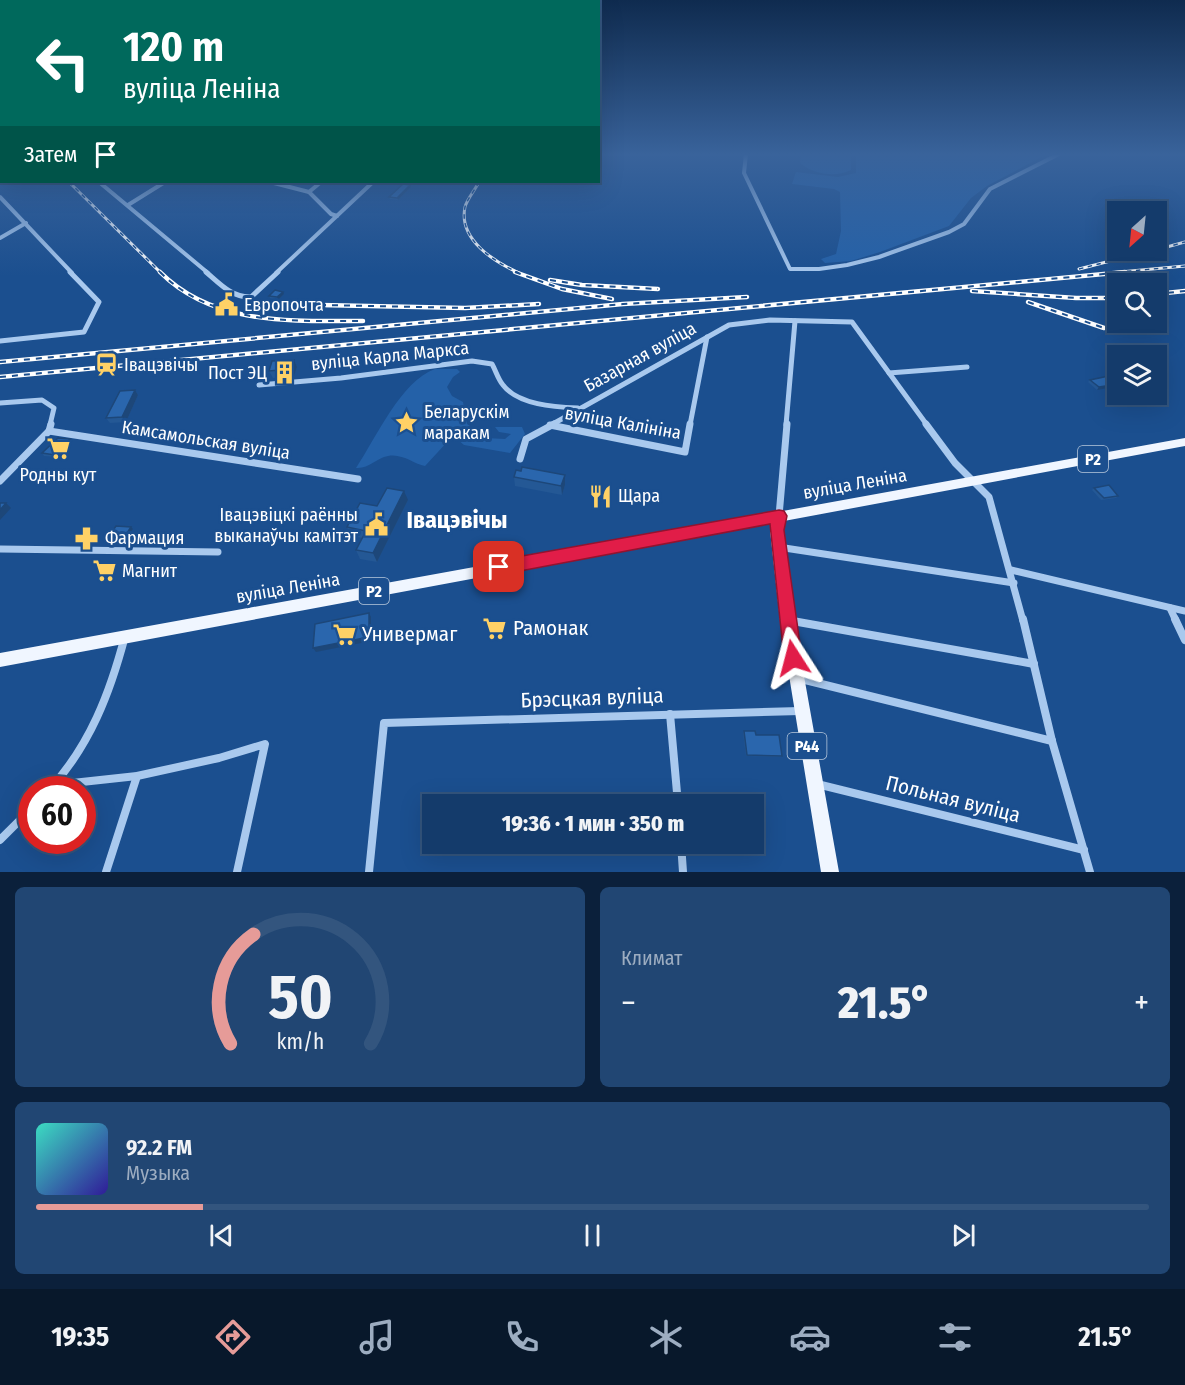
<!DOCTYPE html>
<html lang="ru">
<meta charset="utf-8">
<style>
:root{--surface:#143b6b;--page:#214673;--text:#f1f3f6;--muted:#9dadc1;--line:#33557e;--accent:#e69b98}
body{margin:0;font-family:"Fira Sans Condensed",sans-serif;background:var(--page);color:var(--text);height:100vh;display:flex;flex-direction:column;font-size:22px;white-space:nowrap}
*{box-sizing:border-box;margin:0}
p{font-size:20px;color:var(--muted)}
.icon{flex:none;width:33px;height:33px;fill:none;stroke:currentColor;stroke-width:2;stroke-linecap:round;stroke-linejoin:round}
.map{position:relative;height:872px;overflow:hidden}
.details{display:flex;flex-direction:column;gap:15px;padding:15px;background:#0b203b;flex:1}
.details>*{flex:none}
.top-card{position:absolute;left:0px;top:0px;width:600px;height:183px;box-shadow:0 6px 24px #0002,0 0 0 2px var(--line);background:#00695c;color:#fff;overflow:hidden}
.needle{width:39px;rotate:207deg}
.fabs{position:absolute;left:1107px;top:201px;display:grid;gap:12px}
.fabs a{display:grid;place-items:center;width:60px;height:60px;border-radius:0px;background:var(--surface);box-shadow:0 6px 24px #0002,0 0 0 2px var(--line);font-size:30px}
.speed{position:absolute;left:18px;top:776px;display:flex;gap:12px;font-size:30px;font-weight:700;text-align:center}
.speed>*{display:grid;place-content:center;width:78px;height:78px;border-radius:50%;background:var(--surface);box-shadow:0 6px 24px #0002,0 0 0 2px var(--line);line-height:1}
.speed .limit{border:9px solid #d22;background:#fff;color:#111}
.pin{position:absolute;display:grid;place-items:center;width:51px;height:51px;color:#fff;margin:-26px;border-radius:12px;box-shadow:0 3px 9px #0006}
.me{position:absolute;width:66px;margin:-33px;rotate:351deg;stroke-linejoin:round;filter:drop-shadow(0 0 4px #0008)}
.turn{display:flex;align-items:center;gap:21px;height:126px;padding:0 24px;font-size:27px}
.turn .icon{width:78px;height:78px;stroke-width:2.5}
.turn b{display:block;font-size:42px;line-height:51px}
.then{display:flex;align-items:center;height:57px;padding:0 24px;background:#0003;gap:12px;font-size:22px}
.big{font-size:45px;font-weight:800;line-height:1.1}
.details .tile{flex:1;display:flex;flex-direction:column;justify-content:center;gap:9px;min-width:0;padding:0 21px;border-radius:9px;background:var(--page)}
.details .dial{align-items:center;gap:0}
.dial svg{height:156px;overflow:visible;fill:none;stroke:var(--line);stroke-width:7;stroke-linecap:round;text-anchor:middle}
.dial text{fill:var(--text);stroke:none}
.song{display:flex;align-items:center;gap:18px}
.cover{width:72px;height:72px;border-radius:9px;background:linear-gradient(135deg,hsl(170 70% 55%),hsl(250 70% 35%))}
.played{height:6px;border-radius:3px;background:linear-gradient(90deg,var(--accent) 15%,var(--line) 15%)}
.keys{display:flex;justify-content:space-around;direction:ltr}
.heat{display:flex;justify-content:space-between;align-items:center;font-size:33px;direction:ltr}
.details .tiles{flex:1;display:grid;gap:15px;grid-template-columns:1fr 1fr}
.tile:last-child{grid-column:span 2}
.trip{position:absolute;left:422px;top:794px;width:342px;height:60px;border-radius:0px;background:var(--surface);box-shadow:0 6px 24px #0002,0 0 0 2px var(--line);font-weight:800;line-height:60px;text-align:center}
.menu{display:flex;height:96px;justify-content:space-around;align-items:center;background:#08182b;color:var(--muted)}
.menu .icon{width:42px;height:42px}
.menu .current{color:var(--accent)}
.menu b{font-size:27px;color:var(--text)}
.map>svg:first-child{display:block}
.green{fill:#2461a8}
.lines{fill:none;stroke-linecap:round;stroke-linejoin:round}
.minor-far3{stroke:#a9c9ee;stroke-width:4}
.minor-far2{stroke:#a9c9ee;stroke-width:5}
.minor-far1{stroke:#a9c9ee;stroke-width:7}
.minor{stroke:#a9c9ee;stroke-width:8}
.primary{fill:#f0f6ff;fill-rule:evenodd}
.rail-far1-casing{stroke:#fff;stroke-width:3}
.rail-casing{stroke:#fff;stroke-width:4.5}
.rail-far1{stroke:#1b4f8f;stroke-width:1.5;stroke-dasharray:4.5;stroke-linecap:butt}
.rail{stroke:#1b4f8f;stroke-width:2;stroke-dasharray:6;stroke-linecap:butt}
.wall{fill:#245895}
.shaded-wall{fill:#1d4779}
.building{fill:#2a66ad;stroke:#1d4779;stroke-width:1.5}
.route{fill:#e11d48;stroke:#92132f;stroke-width:1.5}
.labels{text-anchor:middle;stroke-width:6;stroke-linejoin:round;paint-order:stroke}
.shield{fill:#1b4f8f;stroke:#bbcadd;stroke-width:1.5}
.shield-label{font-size:16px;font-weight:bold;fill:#fff}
.poi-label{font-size:18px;fill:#fff;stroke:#1b4f8f;text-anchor:start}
.street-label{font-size:18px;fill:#fff;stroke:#1b4f8f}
.near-poi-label{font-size:21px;fill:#fff;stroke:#1b4f8f;text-anchor:start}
.near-street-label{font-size:21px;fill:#fff;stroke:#1b4f8f}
.district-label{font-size:24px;font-weight:bold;fill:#fff;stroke:#1b4f8f}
</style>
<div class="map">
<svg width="1185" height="872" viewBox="0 0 1185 872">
<rect width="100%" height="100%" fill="#1b4f8f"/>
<g class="green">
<path d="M801,154H851V170C835,178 813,174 800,163Z"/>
<polygon points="856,154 1047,154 987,186 971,198 949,226 880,252 851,261 825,263 821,259 836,254 841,231 840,192 834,189 792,184 796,172 838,177 856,173"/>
<path d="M435,369H457L460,372L453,377L447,387L452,396L463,402L467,424L473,428L477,435L485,438L505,439L511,434L499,432L495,427H522L525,434L510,453L464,445L457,439L449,440L425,466C414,464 402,453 388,456C376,458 369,469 356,468C376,438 401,381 435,369Z"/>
</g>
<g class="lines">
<g class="minor-far3">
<polyline points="746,154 744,173 790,269 819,269 847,265 879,257 949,232 964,224 990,189 1059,154"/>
<polyline points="99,182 208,273"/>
<polyline points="270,182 309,192 331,214 337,216"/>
<polyline points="309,192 321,182"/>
<polyline points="0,197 72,273"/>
<polyline points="128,205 165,182"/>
<polyline points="0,238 26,223"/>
<polyline points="276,273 373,182"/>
</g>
<g class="minor-far2">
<path d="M206,272C219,283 232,298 251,297L278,272"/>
<polyline points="0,341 84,332 99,302 70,272"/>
<polyline points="889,373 967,367"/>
<path d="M259,385L341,378L472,361L492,364C496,371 498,379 503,385C518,405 555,407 578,408"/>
<polyline points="0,403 42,400 54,408 50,425"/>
<polyline points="551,425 729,325 770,320 852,322 927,425"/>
<polyline points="690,425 707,337"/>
<polyline points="786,425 795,321"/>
</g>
<g class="minor-far1">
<polyline points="926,424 955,463 989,497 1023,621"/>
<polyline points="550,425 685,452 690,424"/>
<polyline points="49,431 358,479"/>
<polyline points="520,459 526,439 554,424"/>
<polyline points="0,481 49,431 51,424"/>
<polyline points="779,516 787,424"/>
<polyline points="778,547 1014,583"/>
<polyline points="0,549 218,552"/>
<polyline points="1011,570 1185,611"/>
<polyline points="1170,608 1176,621"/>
<polyline points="787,620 791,621"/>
</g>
<g class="minor">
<polyline points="1023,619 1052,741 1090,872"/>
<polyline points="1175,619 1185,640"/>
<polyline points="787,620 1034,664"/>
<polyline points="797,678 1052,741"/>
<polyline points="670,714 678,804"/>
<polyline points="817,784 1084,850"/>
<polyline points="54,785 137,776 219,758 265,744 237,872"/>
<path d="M50,789C90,745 110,693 125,636"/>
<polyline points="0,840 32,808"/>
<polyline points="681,843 683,872"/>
<polyline points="106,872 137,776"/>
<polyline points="369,872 384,723 800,711"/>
</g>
<polygon class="primary" points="1185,438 1185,446 784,521 782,530 794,620 839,872 821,872 780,620 770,530 772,523 0,667 0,653"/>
<defs>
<g id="rail-far1">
<polyline points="69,182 161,273"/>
<path d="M479,182C475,190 467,199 465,207C458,240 495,262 519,273"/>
<polyline points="1156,250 1185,242"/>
<polyline points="1079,269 1153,250"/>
<polyline points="1109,273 1185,266"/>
</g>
<g id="rail">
<path d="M160,272C214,326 292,321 363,321"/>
<polyline points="515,272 562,289 612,299"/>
<polyline points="550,280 582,285 658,289"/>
<polyline points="972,291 1076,298 1118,298"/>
<polyline points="1156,294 1185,291"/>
<polyline points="1028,302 1104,328"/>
<polyline points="320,305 465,308 539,304"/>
<polyline points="0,362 623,304 747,297"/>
<polyline points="0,377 1125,272"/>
</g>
</defs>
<use href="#rail-far1" class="rail-far1-casing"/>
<use href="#rail" class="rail-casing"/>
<use href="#rail-far1" class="rail-far1"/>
<use href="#rail" class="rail"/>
</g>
<g class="wall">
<polygon points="411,187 398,200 390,199 389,197"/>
<polygon points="284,294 278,300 270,298 269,296"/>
<polygon points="294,360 297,367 294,376 273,378 269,371"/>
<polygon points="1118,374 1097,390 1088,382 1090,380"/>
<polygon points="135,390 138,395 126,422 110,423 106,418"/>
<polygon points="70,439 72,441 57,457 44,456 42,453"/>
<polygon points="514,477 565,485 562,495 515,486"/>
<polygon points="1094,488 1118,496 1116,498 1101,500 1092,490"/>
<polygon points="408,500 377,562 360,559 356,550 363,538 351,536 347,527 377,506"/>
<polygon points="133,529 125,541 110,540 108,538"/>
<polygon points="744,731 756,735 782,756 781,757 746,756 743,733"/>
</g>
<g class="shaded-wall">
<polygon points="410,185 411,187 398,200 397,198"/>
<polygon points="283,292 284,294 278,300 277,297"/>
<polygon points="294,360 297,367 294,376 291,369"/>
<polygon points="1118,384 1118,386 1097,390 1099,387"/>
<polygon points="135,390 138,395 126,422 122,417"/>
<polygon points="70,439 72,441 57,457 55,455"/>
<polygon points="565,475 565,485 562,495 561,486"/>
<polygon points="404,491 408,500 377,562 373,553"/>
<polygon points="6,503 11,508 0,520 0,510"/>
<polygon points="131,527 133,529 125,541 123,539"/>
<polygon points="369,613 371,617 371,641 316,652 313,648"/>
</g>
<g class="building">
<polygon points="403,184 410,185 397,198 389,197"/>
<polygon points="275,290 283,292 277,297 269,296"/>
<polygon points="294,360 291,369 269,371 272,361"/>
<polygon points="1156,371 1165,378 1156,379"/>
<polygon points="1118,374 1118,384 1099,387 1090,380"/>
<polygon points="135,390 122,417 106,418 120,391"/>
<polygon points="58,438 70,439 55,455 42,453"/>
<polygon points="522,467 565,475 561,486 514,477 516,470 521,471"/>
<polygon points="1109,485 1118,496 1104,498 1094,488"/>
<polygon points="387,488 404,491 373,553 356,550 366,531 347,527 360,503 377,506"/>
<polygon points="0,503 6,503 0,510"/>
<polygon points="116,526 131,527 123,539 108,538"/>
<polygon points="369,613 369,637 313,648 315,624"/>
<polygon points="744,731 755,731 756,735 779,735 782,756 747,755"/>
</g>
<linearGradient id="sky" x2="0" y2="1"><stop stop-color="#0f2b4f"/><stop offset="0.56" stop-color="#39639b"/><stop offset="1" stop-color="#39639b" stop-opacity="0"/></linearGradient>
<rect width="1185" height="276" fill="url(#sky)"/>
<polygon class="route" points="779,510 784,511 787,516 784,530 802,658 799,664 793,667 787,664 784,658 770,524 499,575 493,572 491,567 493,562 499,560"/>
<defs>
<symbol id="civic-bare" viewBox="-9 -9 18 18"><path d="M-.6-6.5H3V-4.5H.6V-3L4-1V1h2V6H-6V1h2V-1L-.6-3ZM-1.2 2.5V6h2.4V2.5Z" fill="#ffd166" stroke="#1b4f8f" stroke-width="2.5" paint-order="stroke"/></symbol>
<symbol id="station-bare" viewBox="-9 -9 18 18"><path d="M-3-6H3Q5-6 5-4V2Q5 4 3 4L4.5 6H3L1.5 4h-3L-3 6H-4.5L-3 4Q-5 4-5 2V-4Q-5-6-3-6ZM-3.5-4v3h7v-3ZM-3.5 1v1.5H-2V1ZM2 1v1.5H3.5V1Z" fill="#ffd166" stroke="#1b4f8f" stroke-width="2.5" paint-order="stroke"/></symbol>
<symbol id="building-bare" viewBox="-9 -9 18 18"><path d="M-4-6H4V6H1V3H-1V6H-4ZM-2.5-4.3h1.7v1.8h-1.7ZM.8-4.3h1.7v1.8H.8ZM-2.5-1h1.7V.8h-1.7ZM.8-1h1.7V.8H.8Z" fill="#ffd166" stroke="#1b4f8f" stroke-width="2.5" paint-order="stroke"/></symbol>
<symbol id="sight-bare" viewBox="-9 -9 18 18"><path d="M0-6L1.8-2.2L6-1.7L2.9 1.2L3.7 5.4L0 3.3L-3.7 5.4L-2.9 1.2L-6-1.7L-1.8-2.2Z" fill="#ffd166" stroke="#1b4f8f" stroke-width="2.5" paint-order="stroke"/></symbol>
<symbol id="supermarket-bare" viewBox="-9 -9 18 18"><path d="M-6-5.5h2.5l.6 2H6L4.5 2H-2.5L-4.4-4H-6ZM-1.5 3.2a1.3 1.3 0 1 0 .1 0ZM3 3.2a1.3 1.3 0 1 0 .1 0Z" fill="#ffd166" stroke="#1b4f8f" stroke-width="2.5" paint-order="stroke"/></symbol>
<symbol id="restaurant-bare" viewBox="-9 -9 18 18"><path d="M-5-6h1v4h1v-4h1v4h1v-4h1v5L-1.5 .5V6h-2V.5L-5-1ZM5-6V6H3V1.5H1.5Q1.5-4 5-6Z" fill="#ffd166" stroke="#1b4f8f" stroke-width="2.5" paint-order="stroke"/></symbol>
<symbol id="pharmacy-bare" viewBox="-9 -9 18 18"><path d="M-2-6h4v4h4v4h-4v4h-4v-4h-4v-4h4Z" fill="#ffd166" stroke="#1b4f8f" stroke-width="2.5" paint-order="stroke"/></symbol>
</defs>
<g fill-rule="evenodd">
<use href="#civic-bare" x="210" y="288" width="33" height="33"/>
<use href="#station-bare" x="90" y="348" width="33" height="33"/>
<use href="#building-bare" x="268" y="356" width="33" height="33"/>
<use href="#sight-bare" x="390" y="406" width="33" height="33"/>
<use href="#supermarket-bare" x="42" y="432" width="33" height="33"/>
<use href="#restaurant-bare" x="584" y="480" width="33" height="33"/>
<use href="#civic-bare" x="360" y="508" width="33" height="33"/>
<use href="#pharmacy-bare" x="70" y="522" width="33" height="33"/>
<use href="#supermarket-bare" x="88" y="554" width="33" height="33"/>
<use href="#supermarket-bare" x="478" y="612" width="33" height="33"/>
<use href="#supermarket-bare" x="328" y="618" width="33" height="33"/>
</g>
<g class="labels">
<g class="shield">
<rect x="1078" y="446" width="30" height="26" rx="4.5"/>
<rect x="359" y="578" width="30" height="26" rx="4.5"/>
<rect x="787.5" y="733" width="39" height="26" rx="4.5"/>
</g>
<g class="shield-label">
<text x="1093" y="465">Р2</text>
<text x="374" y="597">Р2</text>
<text x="807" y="752">Р44</text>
</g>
<g class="poi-label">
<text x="244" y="311">Европочта</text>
<text x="124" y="371">Івацэвічы</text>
<text x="267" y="379" text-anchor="end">Пост ЭЦ</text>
<text x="424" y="418">Беларускім<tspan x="424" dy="21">маракам</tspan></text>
<text x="58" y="481" text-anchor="middle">Родны кут</text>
<text x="618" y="502">Щара</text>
<text x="358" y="521" text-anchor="end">Івацэвіцкі раённы<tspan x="358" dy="21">выканаўчы камітэт</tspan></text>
<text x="105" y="544">Фармация</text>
<text x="122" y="577">Магнит</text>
</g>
<g class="street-label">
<text transform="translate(390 356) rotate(-6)" y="6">вуліца Карла Маркса</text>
<text transform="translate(640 357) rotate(-29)" y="6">Базарная вуліца</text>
<text transform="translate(623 423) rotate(10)" y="6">вуліца Калініна</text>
<text transform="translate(206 440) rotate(9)" y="6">Камсамольская вуліца</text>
<text transform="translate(855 484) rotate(-10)" y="6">вуліца Леніна</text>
<text transform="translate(288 588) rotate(-10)" y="6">вуліца Леніна</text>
</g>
<g class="near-poi-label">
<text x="513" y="635">Рамонак</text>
<text x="362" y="641">Универмаг</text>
</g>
<g class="near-street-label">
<text transform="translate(592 698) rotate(-2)" y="7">Брэсцкая вуліца</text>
<text transform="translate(953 799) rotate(14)" y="7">Польная вуліца</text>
</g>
<g class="district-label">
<text x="457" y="528">Івацэвічы</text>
</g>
</g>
</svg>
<div class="fabs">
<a><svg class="needle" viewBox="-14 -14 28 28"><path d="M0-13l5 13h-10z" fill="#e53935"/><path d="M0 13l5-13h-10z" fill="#9dadc1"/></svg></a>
<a><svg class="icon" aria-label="search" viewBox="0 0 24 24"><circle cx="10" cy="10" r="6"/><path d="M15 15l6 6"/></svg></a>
<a><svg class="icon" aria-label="layers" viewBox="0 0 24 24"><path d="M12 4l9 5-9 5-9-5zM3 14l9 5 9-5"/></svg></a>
</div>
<div class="speed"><div class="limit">60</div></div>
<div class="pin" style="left:499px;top:567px;background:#d93025"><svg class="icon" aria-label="arrive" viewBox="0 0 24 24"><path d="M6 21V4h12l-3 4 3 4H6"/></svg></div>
<svg class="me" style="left:793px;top:658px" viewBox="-20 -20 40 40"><path d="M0-17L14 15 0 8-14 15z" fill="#e11d48" stroke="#fff" stroke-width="4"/></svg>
<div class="trip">19:36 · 1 мин · 350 m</div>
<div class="top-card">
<div class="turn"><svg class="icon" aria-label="left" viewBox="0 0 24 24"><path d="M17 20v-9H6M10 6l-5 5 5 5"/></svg><div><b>120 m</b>вуліца Леніна</div></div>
<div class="then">Затем<svg class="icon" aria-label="arrive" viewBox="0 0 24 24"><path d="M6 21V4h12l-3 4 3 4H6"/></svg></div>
</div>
</div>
<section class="details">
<div class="tiles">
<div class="tile dial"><svg viewBox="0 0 100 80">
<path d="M14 69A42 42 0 1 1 86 69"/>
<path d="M14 69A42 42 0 0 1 26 13" stroke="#e69b98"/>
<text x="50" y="56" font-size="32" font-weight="700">50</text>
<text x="50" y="72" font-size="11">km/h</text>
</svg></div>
<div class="tile"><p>Климат</p>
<div class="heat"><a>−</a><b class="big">21.5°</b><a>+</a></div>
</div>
<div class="tile">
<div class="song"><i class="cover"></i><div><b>92.2 FM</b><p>Музыка</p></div></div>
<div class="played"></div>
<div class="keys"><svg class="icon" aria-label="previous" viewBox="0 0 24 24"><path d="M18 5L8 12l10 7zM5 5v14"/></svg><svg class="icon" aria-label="pause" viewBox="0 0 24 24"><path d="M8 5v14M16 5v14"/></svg><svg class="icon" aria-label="next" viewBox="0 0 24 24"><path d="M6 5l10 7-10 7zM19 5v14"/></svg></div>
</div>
</div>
</section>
<nav class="menu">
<b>19:35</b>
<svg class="icon current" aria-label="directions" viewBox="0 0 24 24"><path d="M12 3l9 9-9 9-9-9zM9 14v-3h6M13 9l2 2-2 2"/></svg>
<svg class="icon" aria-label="music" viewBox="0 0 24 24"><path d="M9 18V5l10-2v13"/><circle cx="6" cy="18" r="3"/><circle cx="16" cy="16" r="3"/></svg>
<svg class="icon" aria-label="phone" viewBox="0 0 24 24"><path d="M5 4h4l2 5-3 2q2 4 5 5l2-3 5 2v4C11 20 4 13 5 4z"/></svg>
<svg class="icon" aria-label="climate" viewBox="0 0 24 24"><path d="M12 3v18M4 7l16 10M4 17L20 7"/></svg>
<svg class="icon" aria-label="car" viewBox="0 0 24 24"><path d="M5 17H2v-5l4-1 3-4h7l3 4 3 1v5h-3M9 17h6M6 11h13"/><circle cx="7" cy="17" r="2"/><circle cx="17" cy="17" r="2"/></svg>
<svg class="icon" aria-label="filters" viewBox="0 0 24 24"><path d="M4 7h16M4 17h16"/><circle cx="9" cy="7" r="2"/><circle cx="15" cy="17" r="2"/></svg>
<b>21.5°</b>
</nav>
